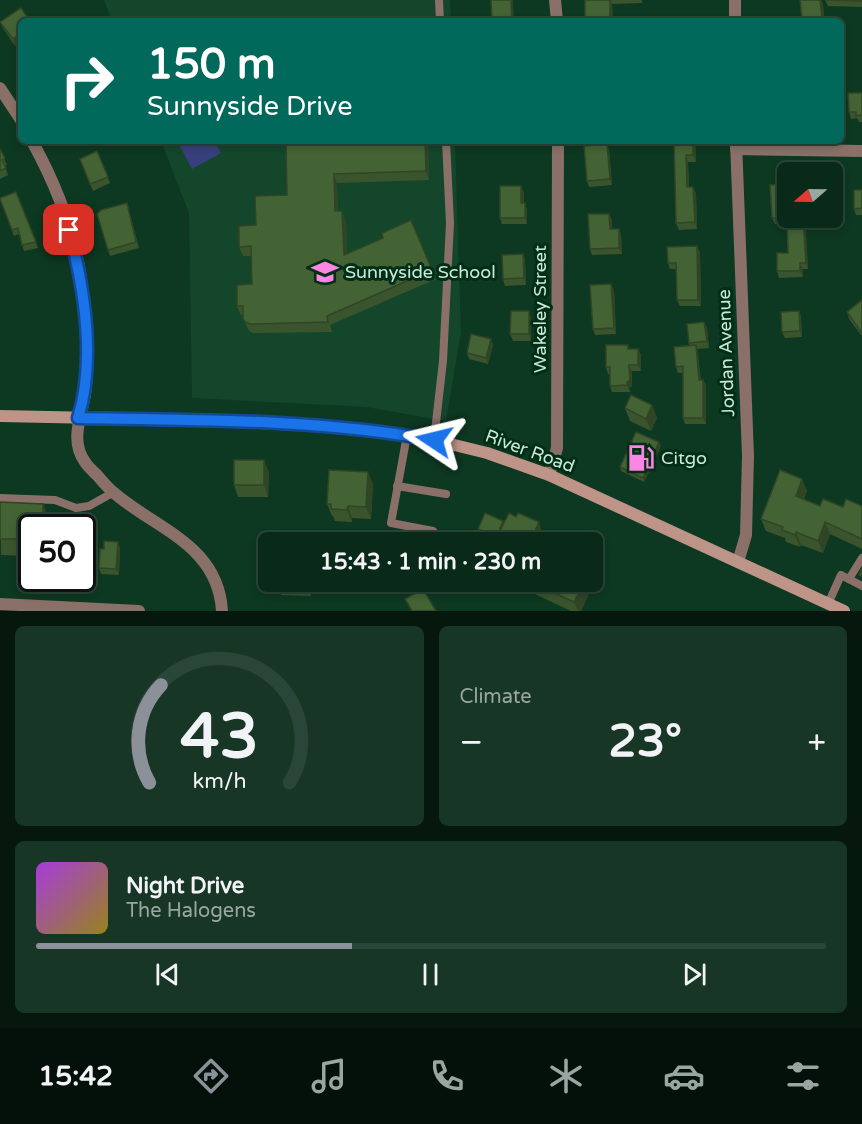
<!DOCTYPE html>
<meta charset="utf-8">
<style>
:root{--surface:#0a2a19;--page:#183626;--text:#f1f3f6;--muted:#99a7a2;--line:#2a4638;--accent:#8c9099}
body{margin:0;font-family:"Varela Round",sans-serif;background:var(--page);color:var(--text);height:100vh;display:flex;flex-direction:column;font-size:22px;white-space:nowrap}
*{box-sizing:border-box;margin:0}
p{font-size:20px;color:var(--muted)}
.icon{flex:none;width:33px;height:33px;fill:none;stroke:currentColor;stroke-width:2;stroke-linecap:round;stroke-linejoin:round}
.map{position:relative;height:611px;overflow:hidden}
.panel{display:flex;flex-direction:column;gap:15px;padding:15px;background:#06170e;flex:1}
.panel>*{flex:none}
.hud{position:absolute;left:18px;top:18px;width:826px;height:126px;border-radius:9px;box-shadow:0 3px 9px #0003,0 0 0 2px var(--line);background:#00695c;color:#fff;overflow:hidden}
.needle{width:39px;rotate:250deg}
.fabs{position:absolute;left:777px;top:162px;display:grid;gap:12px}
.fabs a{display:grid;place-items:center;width:66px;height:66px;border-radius:9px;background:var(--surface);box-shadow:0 3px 9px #0003,0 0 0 2px var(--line);font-size:30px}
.speed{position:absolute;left:18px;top:514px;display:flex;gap:12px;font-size:30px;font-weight:700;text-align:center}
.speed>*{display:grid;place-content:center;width:78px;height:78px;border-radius:50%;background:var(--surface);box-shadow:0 3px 9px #0003,0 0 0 2px var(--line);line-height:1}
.speed .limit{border:3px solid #111;border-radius:9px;background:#fff;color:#111}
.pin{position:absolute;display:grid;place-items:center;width:51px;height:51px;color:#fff;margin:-26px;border-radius:12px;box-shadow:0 3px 9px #0006}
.me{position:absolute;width:66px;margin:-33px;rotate:280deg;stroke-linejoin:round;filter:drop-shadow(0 0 4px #0008)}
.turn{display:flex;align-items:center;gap:21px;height:126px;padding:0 30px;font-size:27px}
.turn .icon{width:78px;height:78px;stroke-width:2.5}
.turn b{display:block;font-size:42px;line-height:51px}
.big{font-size:45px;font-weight:700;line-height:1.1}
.panel .tile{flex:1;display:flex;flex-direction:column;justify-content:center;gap:9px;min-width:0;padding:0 21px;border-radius:9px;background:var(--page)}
.panel .dial{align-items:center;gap:0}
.dial svg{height:156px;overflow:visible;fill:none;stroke:var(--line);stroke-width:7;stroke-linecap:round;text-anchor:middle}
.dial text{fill:var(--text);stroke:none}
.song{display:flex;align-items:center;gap:18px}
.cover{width:72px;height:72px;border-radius:9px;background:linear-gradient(135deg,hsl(280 70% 55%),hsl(50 70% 35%))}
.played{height:6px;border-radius:3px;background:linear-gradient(90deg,var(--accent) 40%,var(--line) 40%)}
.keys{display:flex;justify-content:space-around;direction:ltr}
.heat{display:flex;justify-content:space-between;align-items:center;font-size:33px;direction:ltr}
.panel .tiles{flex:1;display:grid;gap:15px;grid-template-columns:1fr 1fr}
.tile:last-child{grid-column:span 2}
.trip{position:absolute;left:258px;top:532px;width:345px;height:60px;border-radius:9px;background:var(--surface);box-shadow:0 3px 9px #0003,0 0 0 2px var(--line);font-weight:700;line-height:60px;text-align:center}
.tab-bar{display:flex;height:96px;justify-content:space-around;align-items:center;background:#04110a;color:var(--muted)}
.tab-bar .icon{width:42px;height:42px}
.tab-bar .active{color:var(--accent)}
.tab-bar b{font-size:27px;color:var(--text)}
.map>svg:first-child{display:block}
.built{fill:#13462b}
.pitch{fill:#383f7d}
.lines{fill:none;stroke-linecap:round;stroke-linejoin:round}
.lane{stroke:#8a7068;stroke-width:8}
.street{stroke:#8a7068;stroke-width:12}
.secondary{stroke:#be9388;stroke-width:12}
.wall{fill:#3a552e}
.shaded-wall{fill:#304525}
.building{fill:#446335;stroke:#304525;stroke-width:1.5}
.route-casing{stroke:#114b97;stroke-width:15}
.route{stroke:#1a73e8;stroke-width:10}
.labels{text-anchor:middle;stroke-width:6;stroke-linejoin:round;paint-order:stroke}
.poi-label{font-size:18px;fill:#cce9d5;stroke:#012e17;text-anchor:start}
.street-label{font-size:18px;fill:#cce9d5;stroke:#012e17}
</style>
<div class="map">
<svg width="862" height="611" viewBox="0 0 862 611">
<rect width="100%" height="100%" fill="#0d3821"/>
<g class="built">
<polygon points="104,0 450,0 451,21 112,21"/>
<polygon points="161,141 455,141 461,332 446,421 366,407 192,398 189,213"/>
</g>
<polygon class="pitch" points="177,141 214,141 221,153 192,169"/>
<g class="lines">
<g class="lane">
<polyline points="439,0 440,21"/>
<polyline points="407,435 391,523 433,531"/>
<polyline points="434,440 443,361 450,223 446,141"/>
<polyline points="397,486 446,494"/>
<polyline points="0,498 55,500 76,508 89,506 114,492"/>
<polyline points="849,579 862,558"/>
<polyline points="828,604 841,575 862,586"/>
</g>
<g class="street">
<polyline points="555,0 557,21"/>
<polyline points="735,21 735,0"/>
<polyline points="0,88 21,120"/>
<path d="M32,141C54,181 73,228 80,273C86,309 88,352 86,387C84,412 68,438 85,462C88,467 93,471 97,475C102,481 107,487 113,492C155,529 218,544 222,611"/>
<polyline points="736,141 748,456 746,535 738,562"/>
<polyline points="736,149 862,151"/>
<polyline points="549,475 557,448 558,141"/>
<polyline points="0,604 139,611"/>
</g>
<polyline class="secondary" points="0,416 194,420 343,427 434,440 487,453 549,475 844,611"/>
</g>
<g class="wall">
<polygon points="585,0 642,0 642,3 612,4 613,21 585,21"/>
<polygon points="800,0 821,0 823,4 824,21 802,21"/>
<polygon points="825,0 862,0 862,7 828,6"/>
<polygon points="21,8 15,46 3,28 0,22"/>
<polygon points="862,93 862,122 859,122 857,118 851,119 849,112"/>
<polygon points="286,141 428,141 429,180 337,183 338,211 346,220 347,254 432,270 436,279 330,325 332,332 253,333 249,331 243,318 243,315 241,315 237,306 252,284 251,256 243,256 239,247 256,225 287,195"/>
<polygon points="674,141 695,141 696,162 688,162 689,187 696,193 697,229 679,230 676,223"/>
<polygon points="607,144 609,150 612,185 589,187 587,181"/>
<polygon points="0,149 7,165 5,166 8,175 0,179"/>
<polygon points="97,151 110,183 93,191 80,159"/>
<polygon points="770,185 788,218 805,218 808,269 803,269 803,277 779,278 777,271 788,253 787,223 775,224 772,218"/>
<polygon points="862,190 862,215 856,215 854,209"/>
<polygon points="16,192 38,248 24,251 19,234 14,236 2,204"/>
<polygon points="524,192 524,203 527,210 527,224 502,224 500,218"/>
<polygon points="127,203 139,248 110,256 108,250"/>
<polygon points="609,214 612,220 612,229 619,229 621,235 622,254 592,255 590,249"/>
<polygon points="697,246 700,253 701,306 680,306 677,300 677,269 670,269 668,263"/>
<polygon points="523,254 525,260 526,285 505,286 503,279"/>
<polygon points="614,290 616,334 595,335 593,329"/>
<polygon points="862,300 862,336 849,319 847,312"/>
<polygon points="799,311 801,317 802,337 785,338 782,332"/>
<polygon points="531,318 531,341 513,341 510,334"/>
<polygon points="704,322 707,328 709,348 697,349 701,380 703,380 706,386 706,424 685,424 683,418 683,373 678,373 676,367 690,346 689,343"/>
<polygon points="493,345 488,364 469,359 467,353"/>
<polygon points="629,349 638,349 641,355 641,371 632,371 632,386 629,388 630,392 612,392 610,386 610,374 608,374 606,367"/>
<polygon points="652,405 657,418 651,431 630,421 625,408"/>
<polygon points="661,446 644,482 621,471 620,467"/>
<polygon points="269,472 268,497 238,497 234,485"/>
<polygon points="802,479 807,491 804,499 820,506 843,507 862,506 862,549 830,534 823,553 801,545 800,547 786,542 785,538 766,531 761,519"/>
<polygon points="373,484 371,519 352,518 352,522 335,521 333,516 332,516 327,504"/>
<polygon points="0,502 50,520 49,528 32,528 32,549 26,549 26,556 1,555"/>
<polygon points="504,523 541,529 535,543 513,543 503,538 502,536 499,543 497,543 480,535 478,529"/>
<polygon points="118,542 120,549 119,575 101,574 99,568 104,549"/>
<polygon points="311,582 311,596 281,595 279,589"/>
<polygon points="518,582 590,582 592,587 581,611 571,611 520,587"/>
</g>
<g class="shaded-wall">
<polygon points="511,0 513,0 514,21 512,21"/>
<polygon points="610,0 611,0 612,4 613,21 611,21 610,20"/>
<polygon points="820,0 823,4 824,21 822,17"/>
<polygon points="21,33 21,41 15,46 13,39"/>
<polygon points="425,141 428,141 429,180 426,171"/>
<polygon points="693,141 695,141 696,162 693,155"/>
<polygon points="607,144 609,150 612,185 610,179"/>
<polygon points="686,155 688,162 689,194 687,187"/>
<polygon points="334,174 337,183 338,221 335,211"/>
<polygon points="521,186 524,192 524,210 521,203"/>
<polygon points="693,187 696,193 697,229 695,222"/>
<polygon points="525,203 527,210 527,224 525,218"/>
<polygon points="342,211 346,220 347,265 344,255"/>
<polygon points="609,214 612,220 612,235 610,229"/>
<polygon points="803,218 805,218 808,269 806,263"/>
<polygon points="619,229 621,235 622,254 619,248"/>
<polygon points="697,246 700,253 701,306 698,300"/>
<polygon points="523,254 525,260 526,285 524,278"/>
<polygon points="800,263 803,269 803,277 800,271"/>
<polygon points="611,284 614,290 616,334 614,328"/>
<polygon points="529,311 531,318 531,341 529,334"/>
<polygon points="799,311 801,317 802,337 800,331"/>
<polygon points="704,322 707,328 709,348 707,341"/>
<polygon points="491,339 493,345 488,364 486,358"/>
<polygon points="696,345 698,352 701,386 699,380"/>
<polygon points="638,349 641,355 641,371 638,365"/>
<polygon points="629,365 632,371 632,386 629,388 630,392 627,385"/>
<polygon points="703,380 706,386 706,424 703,418"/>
<polygon points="652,405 657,418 651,431 646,419"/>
<polygon points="659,442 661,446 644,482 643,478"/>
<polygon points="264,460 269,472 268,497 264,485"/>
<polygon points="368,472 373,484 371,519 366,507"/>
<polygon points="802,479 807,491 800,508 796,496"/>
<polygon points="43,504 50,520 49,528 43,528"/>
<polygon points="348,506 352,518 352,522 347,510"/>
<polygon points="503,521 506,528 500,531 502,536 498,543 496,537"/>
<polygon points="539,522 541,529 535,543 529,543"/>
<polygon points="825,522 830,534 823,553 818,541"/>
<polygon points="796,532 801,545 800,547 795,535"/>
<polygon points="20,533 26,549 26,556 19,539"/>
<polygon points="118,542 120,549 119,575 116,569"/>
<polygon points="308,582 311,582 311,596 308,590"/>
<polygon points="584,582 590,582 592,587 581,611 578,611 574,602"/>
</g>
<g class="building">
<polygon points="491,0 511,0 512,21 492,21"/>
<rect x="585" y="0" width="25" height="20"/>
<polygon points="800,0 820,0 822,17 802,19"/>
<polygon points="826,0 862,0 862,1"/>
<polygon points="21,8 30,21 21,21 21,33 13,39 0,22"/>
<polygon points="848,93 862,93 862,115 856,116 856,112 849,112"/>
<polygon points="286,141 425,141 426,171 334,174 335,211 342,211 344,255 383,238 382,233 411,220 432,270 327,316 328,322 250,324 245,322 243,318 243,306 237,306 237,285 252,284 251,246 239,247 239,226 256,225 255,196 287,195"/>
<polygon points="674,141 693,141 693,155 686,155 687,187 693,187 695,222 676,223"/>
<polygon points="607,144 610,179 587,181 584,146"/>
<polygon points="0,149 5,158 2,160 6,168 0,171"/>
<polygon points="97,151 108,177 90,184 80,159"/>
<polygon points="788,184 788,218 803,218 806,263 800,263 800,271 777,271 777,253 788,253 787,217 772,218 770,185"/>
<polygon points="500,186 521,186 521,203 525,203 525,218 500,218"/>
<polygon points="854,190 862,190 862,208 854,209"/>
<polygon points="16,192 36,242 22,245 18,228 12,230 0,199 0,198"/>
<polygon points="127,203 136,242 108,250 97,214 101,210"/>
<polygon points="588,214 609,214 610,229 619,229 619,248 590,249"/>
<polygon points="697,246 698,300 677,300 676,263 668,263 667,247"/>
<polygon points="523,254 524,278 503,279 502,255"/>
<polygon points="611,284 614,328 593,329 590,285"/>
<polygon points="862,300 862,333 847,312"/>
<polygon points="511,311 529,311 529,334 510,334"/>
<polygon points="799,311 800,331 782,332 781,312"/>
<polygon points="704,322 707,341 689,343 687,324"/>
<polygon points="471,334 491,339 486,358 467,353"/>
<polygon points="606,345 628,345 628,349 638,349 638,365 629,365 630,380 627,382 627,385 610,386 610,367 606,367"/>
<polygon points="696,345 699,380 703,380 703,418 683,418 683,366 676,367 674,347"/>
<polygon points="631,395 652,405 646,419 625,408"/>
<polygon points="636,432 659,442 643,478 620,467"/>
<rect x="234" y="460" width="30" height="25"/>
<polygon points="329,470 368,472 366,507 348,506 347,510 331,509 331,504 327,504"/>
<polygon points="780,470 802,479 796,496 820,506 823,499 843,507 846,499 862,506 862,539 825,522 818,541 796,532 795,535 782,530 783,527 761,519"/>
<polygon points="0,502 43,504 43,528 32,528 32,533 20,533 19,539 0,539"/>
<polygon points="485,513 503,521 496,537 478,529"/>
<polygon points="509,513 516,517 518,513 539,522 529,543 525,543 500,531"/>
<polygon points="104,541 118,542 116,569 99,568 100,549 104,549"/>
<polygon points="862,568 862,576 859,575"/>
<polygon points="279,582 308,582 308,590 279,589"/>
<polygon points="531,582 584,582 574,602"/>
<polygon points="423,589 436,611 412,611 405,599"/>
</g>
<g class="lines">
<defs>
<path id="route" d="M69,230C84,287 96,360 78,418C197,420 317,419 434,440"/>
</defs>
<use href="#route" class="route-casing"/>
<use href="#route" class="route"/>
</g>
<defs>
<symbol id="school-bare" viewBox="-9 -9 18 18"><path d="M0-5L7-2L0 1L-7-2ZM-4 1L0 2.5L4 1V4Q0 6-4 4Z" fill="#fc86e3" stroke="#012e17" stroke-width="2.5" paint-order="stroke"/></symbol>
<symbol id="fuel-bare" viewBox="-9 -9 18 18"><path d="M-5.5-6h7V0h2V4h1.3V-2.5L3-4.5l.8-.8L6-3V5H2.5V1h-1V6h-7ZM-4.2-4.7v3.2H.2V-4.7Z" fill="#fc86e3" stroke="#012e17" stroke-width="2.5" paint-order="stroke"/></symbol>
</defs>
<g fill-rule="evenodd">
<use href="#school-bare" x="306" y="253" width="38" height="38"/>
<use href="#fuel-bare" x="622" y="439" width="38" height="38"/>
</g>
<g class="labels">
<g class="poi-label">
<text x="345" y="278">Sunnyside School</text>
<text x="661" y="464">Citgo</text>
</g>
<g class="street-label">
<text transform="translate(540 309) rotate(-90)" y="6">Wakeley Street</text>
<text transform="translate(726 353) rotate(-92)" y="6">Jordan Avenue</text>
<text transform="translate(530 451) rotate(20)" y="6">River Road</text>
</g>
</g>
</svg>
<div class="fabs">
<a><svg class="needle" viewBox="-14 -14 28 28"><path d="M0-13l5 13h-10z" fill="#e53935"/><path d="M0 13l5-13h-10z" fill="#99a7a2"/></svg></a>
</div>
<div class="speed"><div class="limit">50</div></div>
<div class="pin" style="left:69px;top:230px;background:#d93025"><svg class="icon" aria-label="arrive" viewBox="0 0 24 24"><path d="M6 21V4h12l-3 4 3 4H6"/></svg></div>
<svg class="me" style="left:434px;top:440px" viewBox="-20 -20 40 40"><path d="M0-17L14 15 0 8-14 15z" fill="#1a73e8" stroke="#fff" stroke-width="4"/></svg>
<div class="trip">15:43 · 1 min · 230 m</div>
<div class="hud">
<div class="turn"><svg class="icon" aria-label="right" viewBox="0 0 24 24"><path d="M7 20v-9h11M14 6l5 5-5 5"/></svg><div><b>150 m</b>Sunnyside Drive</div></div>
</div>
</div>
<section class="panel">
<div class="tiles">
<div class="tile dial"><svg viewBox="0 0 100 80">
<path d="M14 69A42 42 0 1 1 86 69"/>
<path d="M14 69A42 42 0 0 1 20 19" stroke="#8c9099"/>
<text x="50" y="56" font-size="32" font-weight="700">43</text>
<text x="50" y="72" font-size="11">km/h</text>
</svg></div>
<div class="tile"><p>Climate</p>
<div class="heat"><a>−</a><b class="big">23°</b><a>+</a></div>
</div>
<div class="tile">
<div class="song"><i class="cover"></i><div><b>Night Drive</b><p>The Halogens</p></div></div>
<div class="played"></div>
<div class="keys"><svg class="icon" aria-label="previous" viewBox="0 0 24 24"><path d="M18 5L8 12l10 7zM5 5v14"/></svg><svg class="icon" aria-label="pause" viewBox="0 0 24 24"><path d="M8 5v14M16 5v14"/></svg><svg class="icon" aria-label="next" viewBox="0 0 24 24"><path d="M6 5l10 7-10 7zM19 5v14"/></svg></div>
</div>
</div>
</section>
<nav class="tab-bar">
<b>15:42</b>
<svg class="icon active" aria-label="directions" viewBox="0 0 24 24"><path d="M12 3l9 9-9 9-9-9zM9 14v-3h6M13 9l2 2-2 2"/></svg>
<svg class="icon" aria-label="music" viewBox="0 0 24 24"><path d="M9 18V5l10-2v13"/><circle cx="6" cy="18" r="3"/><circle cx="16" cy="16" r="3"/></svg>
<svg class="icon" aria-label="phone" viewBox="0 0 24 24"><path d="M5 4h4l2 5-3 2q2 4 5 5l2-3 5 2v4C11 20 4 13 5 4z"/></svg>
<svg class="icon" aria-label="climate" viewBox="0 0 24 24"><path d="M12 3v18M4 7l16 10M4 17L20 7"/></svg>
<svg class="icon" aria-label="car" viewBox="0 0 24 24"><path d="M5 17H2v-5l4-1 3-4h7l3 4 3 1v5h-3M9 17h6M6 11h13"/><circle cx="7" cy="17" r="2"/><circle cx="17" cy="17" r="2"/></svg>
<svg class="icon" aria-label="filters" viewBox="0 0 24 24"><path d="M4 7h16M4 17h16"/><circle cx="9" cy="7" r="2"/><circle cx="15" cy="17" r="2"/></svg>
</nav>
